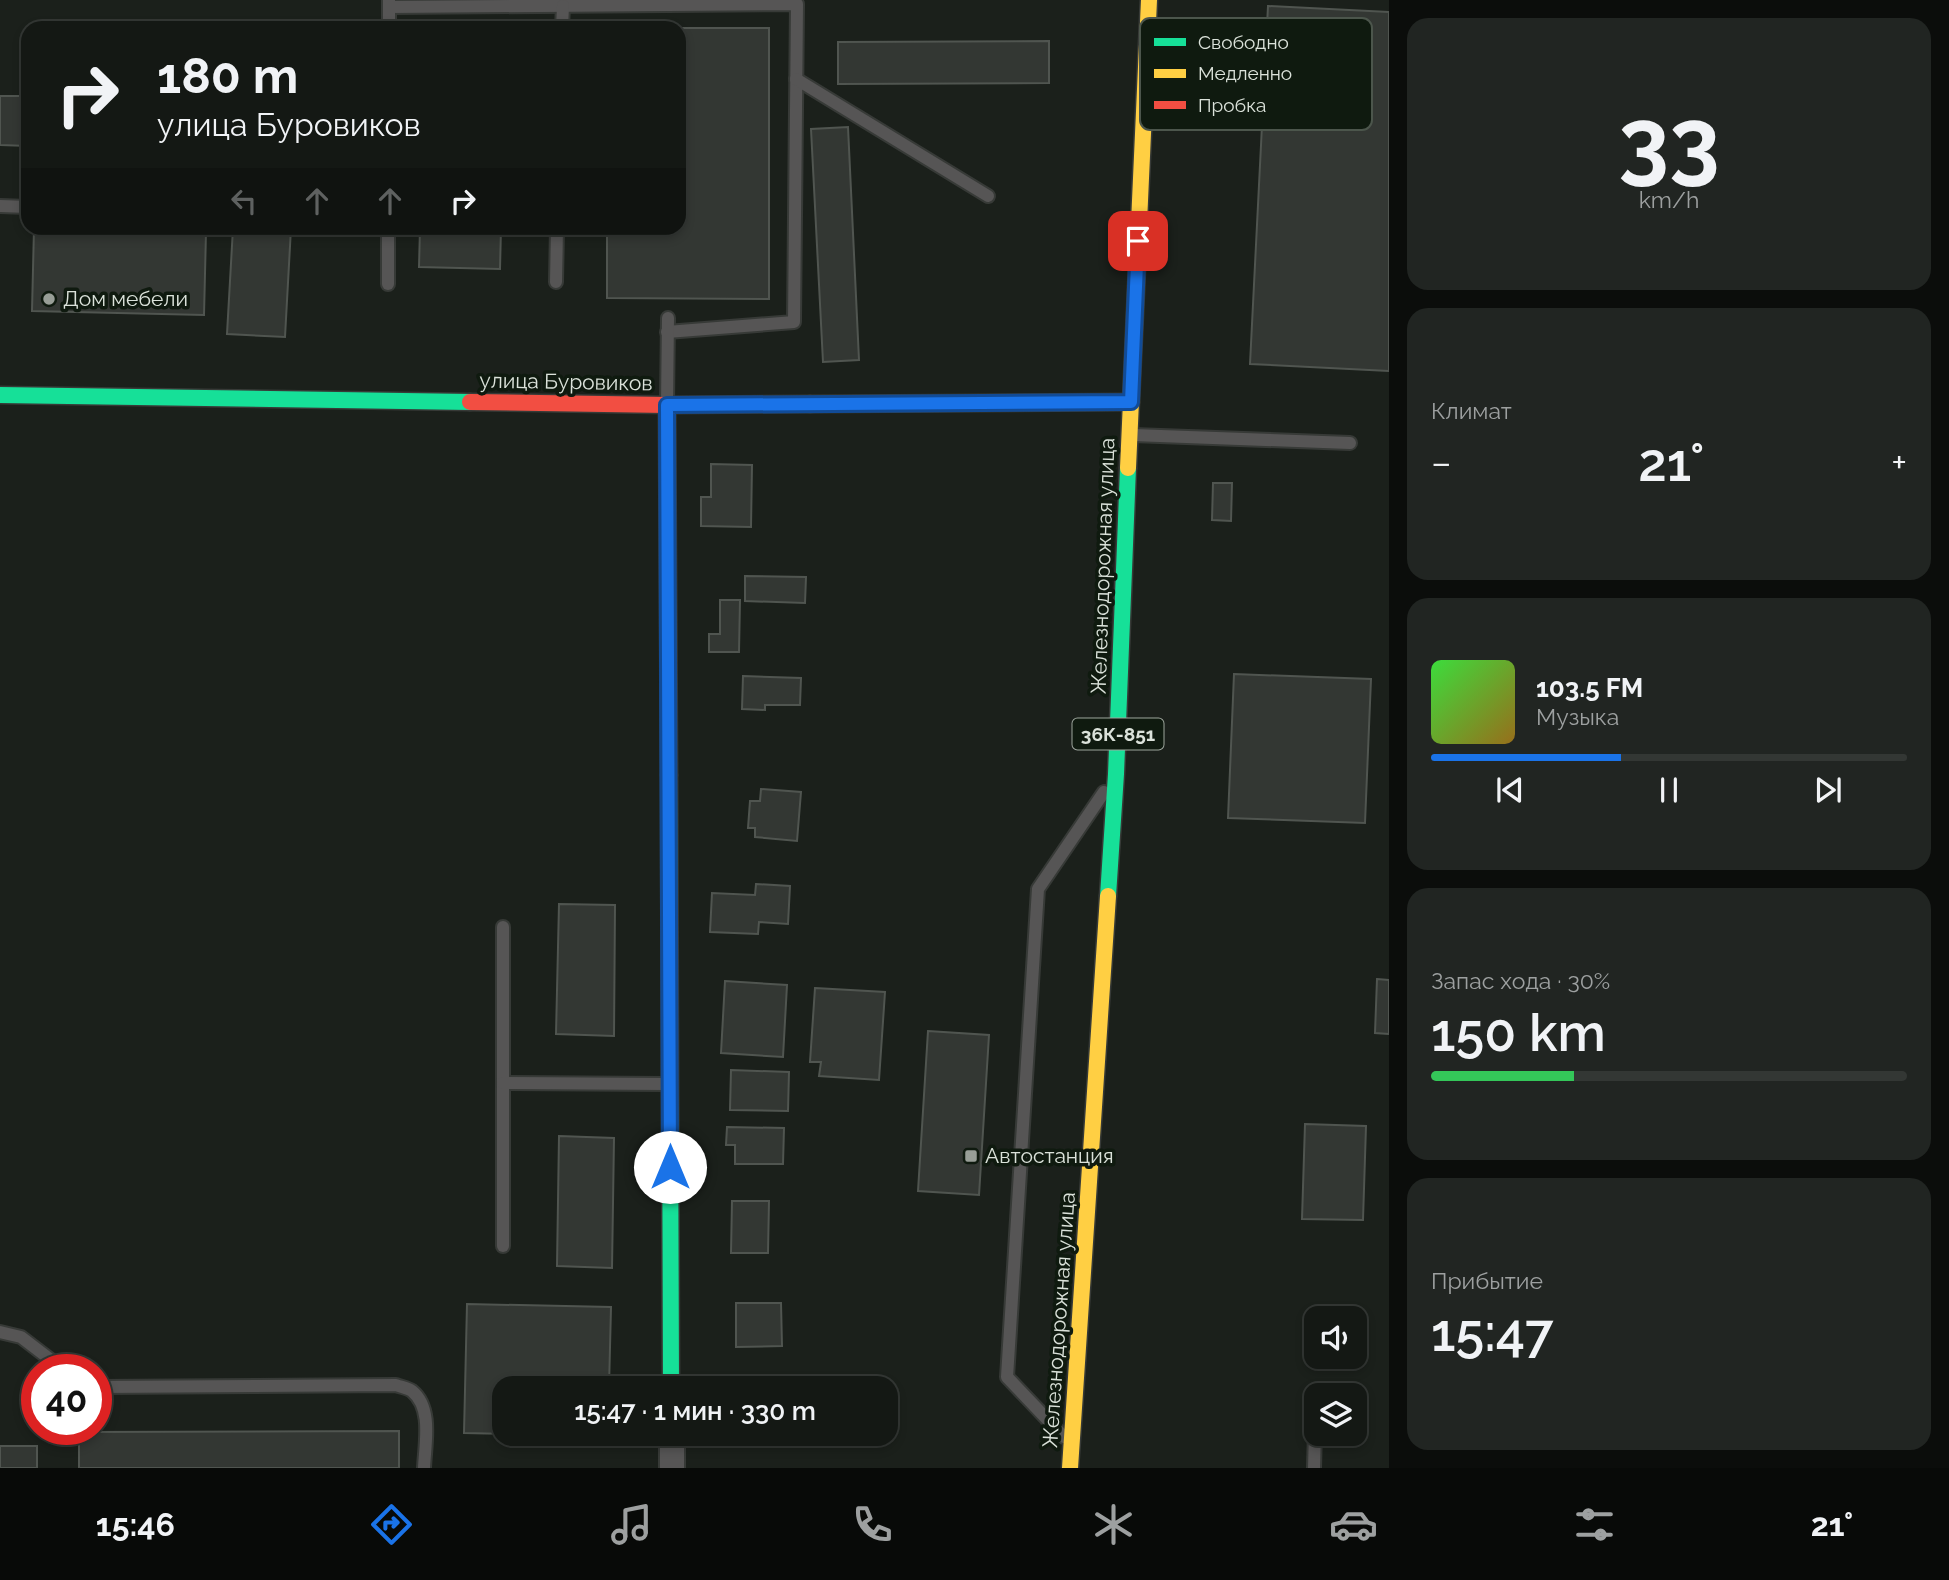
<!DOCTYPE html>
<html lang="ru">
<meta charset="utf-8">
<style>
:root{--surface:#141814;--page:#212522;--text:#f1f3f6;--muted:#9da0a0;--line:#333734;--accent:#1a73e8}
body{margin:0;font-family:Raleway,sans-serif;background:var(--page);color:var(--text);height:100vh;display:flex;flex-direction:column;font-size:26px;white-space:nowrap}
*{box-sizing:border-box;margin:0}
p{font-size:23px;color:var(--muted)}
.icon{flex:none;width:38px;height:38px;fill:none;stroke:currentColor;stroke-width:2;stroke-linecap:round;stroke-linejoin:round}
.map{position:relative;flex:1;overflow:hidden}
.sheet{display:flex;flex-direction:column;gap:18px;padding:18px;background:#0b0d0b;width:560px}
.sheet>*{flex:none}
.hud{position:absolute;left:21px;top:21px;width:665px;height:214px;border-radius:21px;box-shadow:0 4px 10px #0003,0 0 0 2px var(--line);background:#141814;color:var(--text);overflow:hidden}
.buttons{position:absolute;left:1304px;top:1306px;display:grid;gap:14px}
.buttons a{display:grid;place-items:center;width:63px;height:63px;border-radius:14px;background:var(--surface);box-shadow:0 4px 10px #0003,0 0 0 2px var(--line);font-size:35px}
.speed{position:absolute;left:21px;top:1354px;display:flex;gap:14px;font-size:35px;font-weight:700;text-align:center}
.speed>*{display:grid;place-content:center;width:91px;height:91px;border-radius:50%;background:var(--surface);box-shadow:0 4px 10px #0003,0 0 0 2px var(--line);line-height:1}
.speed .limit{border:10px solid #d22;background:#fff;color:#111}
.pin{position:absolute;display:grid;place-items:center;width:60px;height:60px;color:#fff;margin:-30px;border-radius:14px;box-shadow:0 4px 10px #0006}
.me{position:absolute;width:77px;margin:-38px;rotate:0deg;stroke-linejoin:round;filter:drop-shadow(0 0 5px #0008)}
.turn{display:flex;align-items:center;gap:24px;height:147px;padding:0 21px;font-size:32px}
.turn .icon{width:91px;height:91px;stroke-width:2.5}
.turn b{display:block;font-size:49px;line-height:60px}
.lanes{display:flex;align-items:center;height:66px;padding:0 21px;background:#0003;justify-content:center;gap:35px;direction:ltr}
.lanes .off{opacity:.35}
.big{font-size:52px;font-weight:600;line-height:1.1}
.sheet .widget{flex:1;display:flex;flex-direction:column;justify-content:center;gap:10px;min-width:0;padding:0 24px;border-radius:21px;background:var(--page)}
.sheet .dial{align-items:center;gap:0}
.dial b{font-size:91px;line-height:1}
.song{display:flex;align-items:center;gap:21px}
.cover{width:84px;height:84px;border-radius:10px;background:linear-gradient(135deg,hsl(120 70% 55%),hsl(40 70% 35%))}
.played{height:7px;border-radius:4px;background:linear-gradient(90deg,var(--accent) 40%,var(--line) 40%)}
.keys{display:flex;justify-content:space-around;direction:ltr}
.heat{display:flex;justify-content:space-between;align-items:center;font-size:38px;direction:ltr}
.charge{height:10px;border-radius:5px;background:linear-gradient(90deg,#34c759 30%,var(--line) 0)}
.trip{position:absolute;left:492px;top:1376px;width:406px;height:70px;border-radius:21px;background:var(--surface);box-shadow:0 4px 10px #0003,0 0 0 2px var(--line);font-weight:600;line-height:70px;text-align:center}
.tab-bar{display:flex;height:112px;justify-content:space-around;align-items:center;background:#080a08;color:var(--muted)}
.tab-bar .icon{width:49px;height:49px}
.tab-bar .active{color:var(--accent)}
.tab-bar b{font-size:32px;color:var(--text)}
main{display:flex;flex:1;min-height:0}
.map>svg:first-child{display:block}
.building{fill:#333733;stroke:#505550;stroke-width:2}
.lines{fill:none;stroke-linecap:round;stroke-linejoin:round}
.lane-casing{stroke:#373a37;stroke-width:16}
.street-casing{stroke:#373a37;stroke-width:28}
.fast-casing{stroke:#373a37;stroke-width:19}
.slow-casing{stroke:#373a37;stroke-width:19}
.jam-casing{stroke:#373a37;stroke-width:19}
.lane{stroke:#565555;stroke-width:12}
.street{stroke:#565555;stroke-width:24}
.fast{stroke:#16e098;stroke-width:16}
.slow{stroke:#ffcf43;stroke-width:16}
.jam{stroke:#f24e42;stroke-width:16}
.route-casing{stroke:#114b97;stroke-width:18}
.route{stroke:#1a73e8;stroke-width:12}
.poi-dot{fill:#989e97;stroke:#0f1a0f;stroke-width:2.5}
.labels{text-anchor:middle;stroke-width:7;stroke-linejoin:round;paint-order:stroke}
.shield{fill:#0f1a0f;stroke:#9ea69d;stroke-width:2}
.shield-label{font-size:19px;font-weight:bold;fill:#dbe2da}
.poi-label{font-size:21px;fill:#dbe2da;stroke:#0f1a0f;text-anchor:start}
.street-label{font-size:21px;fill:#dbe2da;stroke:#0f1a0f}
.key{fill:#0f1a0f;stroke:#4c564c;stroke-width:2}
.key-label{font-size:19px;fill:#dbe2da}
</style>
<main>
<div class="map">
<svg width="1389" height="1468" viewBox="0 0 1389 1468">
<rect width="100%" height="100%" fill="#1b201b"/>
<g class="building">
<polygon points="1268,6 1389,12 1389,371 1250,364"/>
<polygon points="607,28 769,28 769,299 607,298 607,228 679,228 679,28"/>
<polygon points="1049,41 1049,83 838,84 838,42"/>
<polygon points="0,96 28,96 28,146 0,145"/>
<polygon points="848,127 859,360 823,362 811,129"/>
<polygon points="34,228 206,232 204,315 32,311"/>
<polygon points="233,228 291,228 285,337 227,334"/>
<polygon points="420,228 501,228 500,269 419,267"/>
<polygon points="711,464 752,465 751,527 701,526 701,497 711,497"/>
<polygon points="1213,483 1232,483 1231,521 1212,520"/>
<polygon points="745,576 806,577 805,603 745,601"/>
<polygon points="720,600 740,600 739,652 709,652 709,634 720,634"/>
<polygon points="1234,674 1371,679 1365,823 1228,818"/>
<polygon points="743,676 801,678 800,705 765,705 765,710 742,709"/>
<polygon points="761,789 801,792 797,841 755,837 755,828 748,828 750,801 760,801"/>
<polygon points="756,884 790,886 788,924 759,922 758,934 710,932 712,893 755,895"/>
<polygon points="559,904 615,905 614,1036 556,1034"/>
<polygon points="1377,979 1389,980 1389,1034 1375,1033"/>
<polygon points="725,981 787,985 783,1057 721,1053"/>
<polygon points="815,988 885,992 879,1080 819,1076 821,1062 810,1062"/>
<polygon points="928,1031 989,1035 979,1195 918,1191"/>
<polygon points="731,1070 789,1072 788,1111 730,1110"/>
<polygon points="1305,1124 1366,1126 1363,1220 1302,1219"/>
<polygon points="727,1127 784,1128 783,1164 735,1164 735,1145 726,1145"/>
<polygon points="559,1136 614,1138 612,1268 557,1266"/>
<polygon points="732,1201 769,1201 768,1253 731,1253"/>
<polygon points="736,1303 781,1303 782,1346 736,1347"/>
<polygon points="467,1304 611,1307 609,1388 504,1388 504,1433 608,1433 608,1436 464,1433"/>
<polygon points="399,1431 399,1468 79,1468 79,1432"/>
<rect x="0" y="1446" width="37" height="22"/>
</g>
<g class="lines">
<defs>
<g id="lane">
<polyline points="389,7 797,4 794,322 667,332"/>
<polyline points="389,28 389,0"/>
<polyline points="562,28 563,6"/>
<polyline points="796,79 988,196"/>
<polyline points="0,206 28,207"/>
<polyline points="556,282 557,228"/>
<polyline points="388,284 388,228"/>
<polyline points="667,404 668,318"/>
<polyline points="1133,435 1350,443"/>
<polyline points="503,927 503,1246"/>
<polyline points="503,1083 667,1084"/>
<polyline points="0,1332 21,1337 64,1370"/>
<path d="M96,1387L396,1385C401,1387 408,1388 412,1391C433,1408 425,1444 424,1468"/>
<polyline points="1064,1437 1007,1377 1038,889 1104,792"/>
<polyline points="1314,1468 1316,1395"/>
</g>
<polyline id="street" points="672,1433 672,1468"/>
<g id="fast">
<polyline points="0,395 470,402"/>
<polyline points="810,404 1131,402"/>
<polyline points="669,775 671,1388"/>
<polyline points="1108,896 1116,774 1128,468"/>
</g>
<g id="slow">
<polyline points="667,405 669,775"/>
<polyline points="1128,468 1149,0"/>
<polyline points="1070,1468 1108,896"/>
</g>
<polyline id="jam" points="470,402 667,405 810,404"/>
</defs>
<use href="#lane" class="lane-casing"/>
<use href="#street" class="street-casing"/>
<use href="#fast" class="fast-casing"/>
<use href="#slow" class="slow-casing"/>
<use href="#jam" class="jam-casing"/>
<use href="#lane" class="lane"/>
<use href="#street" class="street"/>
<use href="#fast" class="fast"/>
<use href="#slow" class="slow"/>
<use href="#jam" class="jam"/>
</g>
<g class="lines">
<defs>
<polyline id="route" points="670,1167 667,405 1131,402 1138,241"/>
</defs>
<use href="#route" class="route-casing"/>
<use href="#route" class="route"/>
</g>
<g class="poi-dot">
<circle cx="49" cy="299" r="7"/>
<rect x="964" y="1149" width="14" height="14" rx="3.5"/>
</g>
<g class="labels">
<rect class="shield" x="1072.5" y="718.5" width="91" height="31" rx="5"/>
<g class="shield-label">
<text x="1118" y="741">36К-851</text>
</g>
<g class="poi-label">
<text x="63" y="306">Дом мебели</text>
<text x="985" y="1163">Автостанция</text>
</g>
<g class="street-label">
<text transform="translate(566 382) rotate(1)" y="7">улица Буровиков</text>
<text transform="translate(1103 566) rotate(-88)" y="7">Железнодорожная улица</text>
<text transform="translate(1059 1320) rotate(-86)" y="7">Железнодорожная улица</text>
</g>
</g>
<rect x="1140" y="18" width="232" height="112" rx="10" class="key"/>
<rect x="1154" y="38" width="32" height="8" fill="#16e098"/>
<rect x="1154" y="69" width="32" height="9" fill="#ffcf43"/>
<rect x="1154" y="101" width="32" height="8" fill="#f24e42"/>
<g class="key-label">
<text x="1198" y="49">Свободно</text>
<text x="1198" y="80">Медленно</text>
<text x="1198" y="112">Пробка</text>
</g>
</svg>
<div class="buttons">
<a><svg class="icon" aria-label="sound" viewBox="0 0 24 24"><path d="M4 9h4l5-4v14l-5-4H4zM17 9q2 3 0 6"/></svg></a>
<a><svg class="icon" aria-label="layers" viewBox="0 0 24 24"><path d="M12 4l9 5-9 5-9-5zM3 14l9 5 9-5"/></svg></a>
</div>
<div class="speed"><div class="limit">40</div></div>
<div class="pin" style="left:1138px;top:241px;background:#d93025"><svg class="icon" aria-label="arrive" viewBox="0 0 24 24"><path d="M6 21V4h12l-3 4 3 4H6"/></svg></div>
<svg class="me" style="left:670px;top:1167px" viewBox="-20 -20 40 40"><circle r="19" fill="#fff"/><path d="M0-13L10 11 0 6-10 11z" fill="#1a73e8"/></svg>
<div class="trip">15:47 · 1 мин · 330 m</div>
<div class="hud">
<div class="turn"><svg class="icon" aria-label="right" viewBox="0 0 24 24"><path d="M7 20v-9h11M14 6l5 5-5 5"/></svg><div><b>180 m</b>улица Буровиков</div></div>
<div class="lanes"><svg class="icon off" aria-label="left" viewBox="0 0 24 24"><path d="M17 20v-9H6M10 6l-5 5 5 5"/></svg><svg class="icon off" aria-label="ahead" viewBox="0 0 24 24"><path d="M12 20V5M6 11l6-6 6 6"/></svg><svg class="icon off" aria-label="ahead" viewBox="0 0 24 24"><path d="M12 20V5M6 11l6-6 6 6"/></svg><svg class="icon" aria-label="right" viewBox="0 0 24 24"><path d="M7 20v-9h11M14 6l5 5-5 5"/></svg></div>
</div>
</div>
<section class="sheet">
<div class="widget dial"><b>33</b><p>km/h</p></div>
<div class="widget"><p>Климат</p>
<div class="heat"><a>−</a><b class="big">21°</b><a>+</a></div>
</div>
<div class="widget">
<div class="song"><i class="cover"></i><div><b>103.5 FM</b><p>Музыка</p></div></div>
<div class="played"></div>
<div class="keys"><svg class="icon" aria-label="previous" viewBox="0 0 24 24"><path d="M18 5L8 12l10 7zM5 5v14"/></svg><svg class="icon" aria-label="pause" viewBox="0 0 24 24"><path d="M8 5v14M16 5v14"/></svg><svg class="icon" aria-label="next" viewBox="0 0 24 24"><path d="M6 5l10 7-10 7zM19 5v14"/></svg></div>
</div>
<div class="widget"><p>Запас хода · 30%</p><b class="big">150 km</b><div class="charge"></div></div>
<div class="widget"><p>Прибытие</p><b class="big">15:47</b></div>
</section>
</main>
<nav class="tab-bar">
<b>15:46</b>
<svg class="icon active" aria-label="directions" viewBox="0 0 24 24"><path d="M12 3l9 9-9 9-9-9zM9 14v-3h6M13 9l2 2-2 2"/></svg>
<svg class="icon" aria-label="music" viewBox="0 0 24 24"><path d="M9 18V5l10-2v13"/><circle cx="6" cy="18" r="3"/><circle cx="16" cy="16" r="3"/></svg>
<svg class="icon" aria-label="phone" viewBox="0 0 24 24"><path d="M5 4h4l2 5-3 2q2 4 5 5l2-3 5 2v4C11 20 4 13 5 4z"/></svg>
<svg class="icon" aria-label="climate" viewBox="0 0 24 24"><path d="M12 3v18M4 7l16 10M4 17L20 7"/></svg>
<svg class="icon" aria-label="car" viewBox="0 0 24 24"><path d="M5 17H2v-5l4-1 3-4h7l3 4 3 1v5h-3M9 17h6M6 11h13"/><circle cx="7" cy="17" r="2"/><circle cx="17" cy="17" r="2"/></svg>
<svg class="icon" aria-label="filters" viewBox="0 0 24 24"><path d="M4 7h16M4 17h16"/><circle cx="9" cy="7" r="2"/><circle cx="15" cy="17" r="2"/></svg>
<b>21°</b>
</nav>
